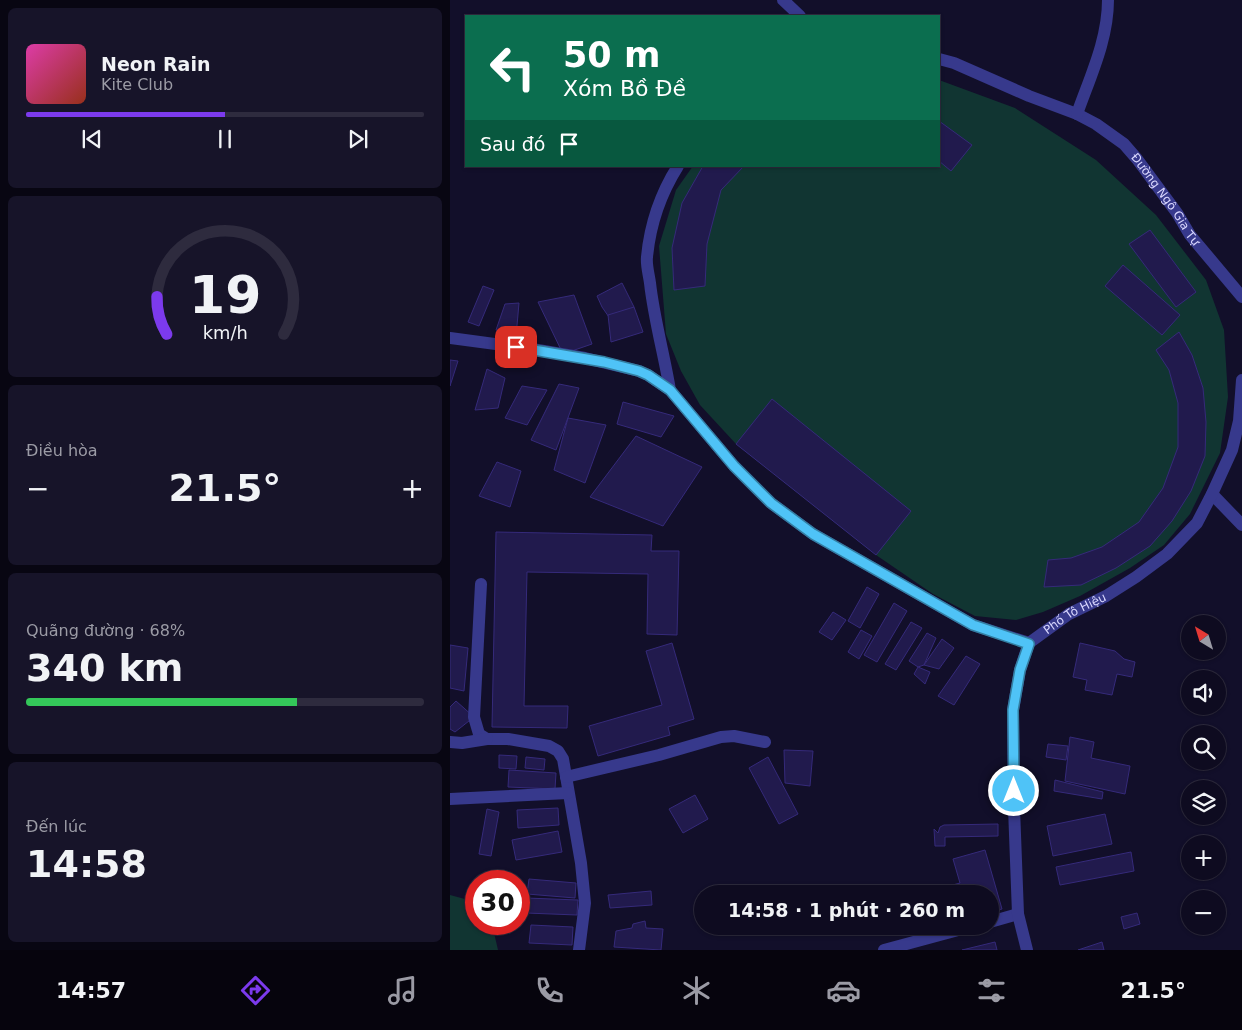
<!DOCTYPE html>
<html lang="vi">
<meta charset="utf-8">
<style>
:root{--surface:#0e0b20;--page:#171429;--text:#f1f3f6;--muted:#9b9ba5;--line:#2e2b3e;--accent:#7c3aed}
body{margin:0;font-family:"DejaVu Sans",sans-serif;background:var(--page);color:var(--text);height:100vh;display:flex;flex-direction:column;font-size:19px;white-space:nowrap}
*{box-sizing:border-box;margin:0}
p{font-size:16px;color:var(--muted)}
.icon{flex:none;width:28px;height:28px;fill:none;stroke:currentColor;stroke-width:2;stroke-linecap:round;stroke-linejoin:round}
.map{position:relative;flex:1;overflow:hidden}
.sheet{display:flex;flex-direction:column;gap:8px;padding:8px;background:#080612;width:450px}
.sheet>*{flex:none}
.banner{position:absolute;left:15px;top:15px;width:475px;height:152px;border-radius:0px;box-shadow:0 1px 4px #0004,0 0 0 1px var(--line);background:#0b6e4f;color:#fff;overflow:hidden}
.needle{width:32px;rotate:322deg}
.tools{position:absolute;left:731px;top:615px;display:grid;gap:10px}
.tools a{display:grid;place-items:center;width:45px;height:45px;border-radius:50%;background:var(--surface);box-shadow:0 1px 4px #0004,0 0 0 1px var(--line);font-size:25px}
.speed{position:absolute;left:15px;top:870px;display:flex;gap:10px;font-size:25px;font-weight:700;text-align:center}
.speed>*{display:grid;place-content:center;width:65px;height:65px;border-radius:50%;background:var(--surface);box-shadow:0 1px 4px #0004,0 0 0 1px var(--line);line-height:1}
.speed .limit{border:8px solid #d22;background:#fff;color:#111}
.pin{position:absolute;display:grid;place-items:center;width:42px;height:42px;color:#fff;margin:-21px;border-radius:10px;box-shadow:0 2px 8px #0006}
.me{position:absolute;width:55px;margin:-28px;rotate:0deg;stroke-linejoin:round;filter:drop-shadow(0 0 4px #0008)}
.turn{display:flex;align-items:center;gap:18px;height:105px;padding:0 15px;font-size:22px}
.turn .icon{width:65px;height:65px;stroke-width:2.5}
.turn b{display:block;font-size:35px;line-height:42px}
.then{display:flex;align-items:center;height:48px;padding:0 15px;background:#0003;gap:10px;font-size:19px}
.big{font-size:38px;font-weight:600;line-height:1.1}
.sheet .widget{flex:1;display:flex;flex-direction:column;justify-content:center;gap:8px;min-width:0;padding:0 18px;border-radius:8px;background:var(--page)}
.sheet .dial{align-items:center;gap:0}
.dial svg{height:130px;overflow:visible;fill:none;stroke:var(--line);stroke-width:7;stroke-linecap:round;text-anchor:middle}
.dial text{fill:var(--text);stroke:none}
.song{display:flex;align-items:center;gap:15px}
.cover{width:60px;height:60px;border-radius:8px;background:linear-gradient(135deg,hsl(320 70% 55%),hsl(10 70% 35%))}
.played{height:5px;border-radius:2px;background:linear-gradient(90deg,var(--accent) 50%,var(--line) 50%)}
.keys{display:flex;justify-content:space-around;direction:ltr}
.heat{display:flex;justify-content:space-between;align-items:center;font-size:28px;direction:ltr}
.charge{height:8px;border-radius:4px;background:linear-gradient(90deg,#34c759 68%,var(--line) 0)}
.trip{position:absolute;left:244px;top:885px;width:305px;height:50px;border-radius:25px;background:var(--surface);box-shadow:0 1px 4px #0004,0 0 0 1px var(--line);font-weight:600;line-height:50px;text-align:center}
.tabs{display:flex;height:80px;justify-content:space-around;align-items:center;background:#06040d;color:var(--muted)}
.tabs .icon{width:35px;height:35px}
.tabs .active{color:var(--accent)}
.tabs b{font-size:22px;color:var(--text)}
main{display:flex;flex:1;min-height:0}
.map>svg:first-child{display:block}
.green{fill:#113532}
.building{fill:#211a4d;stroke:#352a7a}
.lines{fill:none;stroke-linecap:round;stroke-linejoin:round}
.minor{stroke:#37398c;stroke-width:12}
.route-casing{stroke:#337fa1;stroke-width:12}
.route{stroke:#4fc3f7;stroke-width:9}
.labels{text-anchor:middle;stroke-width:5;stroke-linejoin:round;paint-order:stroke}
.street-label{font-size:12px;fill:#dad8ff;stroke:#120f2a}
</style>
<main>
<section class="sheet">
<div class="widget">
<div class="song"><i class="cover"></i><div><b>Neon Rain</b><p>Kite Club</p></div></div>
<div class="played"></div>
<div class="keys"><svg class="icon" aria-label="previous" viewBox="0 0 24 24"><path d="M18 5L8 12l10 7zM5 5v14"/></svg><svg class="icon" aria-label="pause" viewBox="0 0 24 24"><path d="M8 5v14M16 5v14"/></svg><svg class="icon" aria-label="next" viewBox="0 0 24 24"><path d="M6 5l10 7-10 7zM19 5v14"/></svg></div>
</div>
<div class="widget dial"><svg viewBox="0 0 100 80">
<path d="M14 69A42 42 0 1 1 86 69"/>
<path d="M14 69A42 42 0 0 1 8 46" stroke="#7c3aed"/>
<text x="50" y="56" font-size="32" font-weight="700">19</text>
<text x="50" y="72" font-size="11">km/h</text>
</svg></div>
<div class="widget"><p>Điều hòa</p>
<div class="heat"><a>−</a><b class="big">21.5°</b><a>+</a></div>
</div>
<div class="widget"><p>Quãng đường · 68%</p><b class="big">340 km</b><div class="charge"></div></div>
<div class="widget"><p>Đến lúc</p><b class="big">14:58</b></div>
</section>
<div class="map">
<svg width="792" height="950" viewBox="0 0 792 950">
<rect width="100%" height="100%" fill="#120f2a"/>
<g class="green">
<polygon points="489,80 565,108 646,160 706,215 756,280 774,330 778,397 770,453 740,514 714,545 680,568 630,596 593,612 566,620 525,616 483,594 426,555 286,444 250,405 231,371 216,334 209,246 226,190 243,166 489,166"/>
<polygon points="0,895 26,902 26,924 42,924 48,950 0,950"/>
</g>
<g class="building">
<polygon points="489,121 522,145 501,171 489,161"/>
<polygon points="253,166 294,166 271,190 257,244 255,286 224,290 222,248 232,203"/>
<polygon points="700,230 746,292 726,307 679,244"/>
<polygon points="673,265 730,315 712,335 655,286"/>
<polygon points="172,283 184,307 161,320 152,307 147,296"/>
<polygon points="33,286 44,290 29,326 18,322"/>
<polygon points="124,295 142,344 113,354 88,302"/>
<polygon points="69,303 66,337 46,330 55,304"/>
<polygon points="184,307 193,332 161,342 158,315"/>
<polygon points="729,332 742,355 753,388 756,422 755,456 741,491 722,521 700,546 666,568 631,585 594,587 598,560 621,558 652,547 689,522 713,488 728,447 728,403 719,370 706,350"/>
<polygon points="0,360 8,361 0,386"/>
<polygon points="37,369 55,378 48,408 25,410"/>
<polygon points="109,384 129,388 106,450 81,440"/>
<polygon points="72,386 97,390 77,425 55,418"/>
<polygon points="322,399 461,511 426,555 286,444"/>
<polygon points="173,402 224,416 211,437 167,424"/>
<polygon points="118,418 156,425 135,483 104,470"/>
<polygon points="186,436 252,467 213,526 140,497"/>
<polygon points="47,462 71,471 60,507 29,496"/>
<polygon points="46,532 202,535 201,551 229,551 227,635 197,634 198,574 77,572 74,706 118,706 117,728 42,727"/>
<polygon points="417,587 429,594 410,628 398,621"/>
<polygon points="444,603 457,611 427,662 414,655"/>
<polygon points="383,612 396,620 382,640 369,632"/>
<polygon points="461,622 472,628 446,670 435,664"/>
<polygon points="411,630 422,636 409,659 398,652"/>
<polygon points="477,633 486,638 474,665 468,667 459,661"/>
<polygon points="492,639 504,648 489,669 474,665"/>
<polygon points="222,643 244,719 218,727 220,735 148,756 139,726 212,705 196,651"/>
<polygon points="630,643 665,651 674,659 685,662 682,677 667,674 662,695 635,690 637,680 623,677"/>
<polygon points="0,645 18,648 14,691 0,688"/>
<polygon points="516,656 530,664 504,705 488,696"/>
<polygon points="468,667 480,672 475,684 464,674"/>
<polygon points="6,701 24,717 5,732 0,729 0,707"/>
<polygon points="620,737 644,742 641,758 680,766 675,794 615,781"/>
<polygon points="598,744 618,746 616,760 596,757"/>
<polygon points="334,750 363,751 360,786 335,783"/>
<polygon points="49,755 67,756 66,769 49,768"/>
<polygon points="76,757 95,759 94,770 75,768"/>
<polygon points="318,757 348,814 329,824 299,768"/>
<polygon points="59,770 106,773 105,789 58,787"/>
<polygon points="605,780 653,792 652,799 604,791"/>
<polygon points="245,795 258,819 233,833 219,809"/>
<polygon points="108,808 109,825 68,828 67,810"/>
<polygon points="37,809 49,812 41,856 29,854"/>
<polygon points="655,814 662,844 603,856 597,826"/>
<polygon points="548,824 548,836 495,837 495,846 485,846 484,829 488,833 490,827 494,825"/>
<polygon points="108,831 112,852 66,860 62,840"/>
<polygon points="535,850 552,909 540,912 540,894 471,894 510,883 503,859"/>
<polygon points="681,852 684,871 610,885 606,867"/>
<polygon points="79,879 126,883 125,898 77,894"/>
<polygon points="201,891 202,905 160,908 158,895"/>
<polygon points="76,898 128,900 127,915 76,913"/>
<polygon points="687,913 690,924 674,929 671,917"/>
<polygon points="195,921 196,928 213,929 211,950 164,947 166,931 182,928 183,924"/>
<polygon points="81,925 123,927 122,945 79,943"/>
<polygon points="422,926 448,926 424,933"/>
<polygon points="545,942 547,950 512,950"/>
<polygon points="652,942 654,950 628,950"/>
</g>
<g class="lines">
<g class="minor">
<polyline points="333,0 350,16"/>
<path id="s1" d="M489,59L504,63L579,96L627,114L646,124L674,144L687,159L727,213L740,235L792,297"/>
<path d="M627,114C640,77 658,40 658,0"/>
<polyline points="0,338 82,349 135,358 189,371 198,375 220,390 284,466 321,503 363,534 523,625 579,643"/>
<path d="M220,390C214,354 204,319 200,283C199,275 196,265 197,257C200,225 211,193 228,166"/>
<polyline points="762,494 792,525"/>
<polyline points="31,584 24,717 29,734 37,739 58,739 99,746 108,751 113,759 131,863 135,903 129,950"/>
<polyline points="0,742 12,743 37,739"/>
<polyline points="116,777 209,755 271,737 284,736 315,742"/>
<polyline points="0,799 118,793"/>
<polyline points="540,922 568,914"/>
<polyline points="434,950 523,926"/>
<path id="s2" d="M577,950L568,914L564,808L563,710L570,670L579,643L619,614L656,596L686,577L717,554L747,523L762,494L782,450L789,421L792,380"/>
</g>
</g>
<g class="lines">
<defs>
<polyline id="route" points="66,347 154,362 189,371 198,375 220,390 284,466 321,503 363,534 523,625 579,644 570,670 563,710 564,791"/>
</defs>
<use href="#route" class="route-casing"/>
<use href="#route" class="route"/>
</g>
<g class="labels">
<g class="street-label">
<text dy="4" stroke="none"><textPath href="#s1" startOffset="274">Đường Ngô Gia Tự</textPath></text>
<text dy="4" stroke="none"><textPath href="#s2" startOffset="365">Phố Tô Hiệu</textPath></text>
</g>
</g>
</svg>
<div class="tools">
<a><svg class="needle" viewBox="-14 -14 28 28"><path d="M0-13l5 13h-10z" fill="#e53935"/><path d="M0 13l5-13h-10z" fill="#9b9ba5"/></svg></a>
<a><svg class="icon" aria-label="sound" viewBox="0 0 24 24"><path d="M4 9h4l5-4v14l-5-4H4zM17 9q2 3 0 6"/></svg></a>
<a><svg class="icon" aria-label="search" viewBox="0 0 24 24"><circle cx="10" cy="10" r="6"/><path d="M15 15l6 6"/></svg></a>
<a><svg class="icon" aria-label="layers" viewBox="0 0 24 24"><path d="M12 4l9 5-9 5-9-5zM3 14l9 5 9-5"/></svg></a>
<a>+</a>
<a>−</a>
</div>
<div class="speed"><div class="limit">30</div></div>
<div class="pin" style="left:66px;top:347px;background:#d93025"><svg class="icon" aria-label="arrive" viewBox="0 0 24 24"><path d="M6 21V4h12l-3 4 3 4H6"/></svg></div>
<svg class="me" style="left:564px;top:791px" viewBox="-20 -20 40 40"><circle r="17" fill="#4fc3f7" stroke="#fff" stroke-width="3"/><path d="M0-11L8 9 0 5-8 9z" fill="#fff"/></svg>
<div class="trip">14:58 · 1 phút · 260 m</div>
<div class="banner">
<div class="turn"><svg class="icon" aria-label="left" viewBox="0 0 24 24"><path d="M17 20v-9H6M10 6l-5 5 5 5"/></svg><div><b>50 m</b>Xóm Bồ Đề</div></div>
<div class="then">Sau đó<svg class="icon" aria-label="arrive" viewBox="0 0 24 24"><path d="M6 21V4h12l-3 4 3 4H6"/></svg></div>
</div>
</div>
</main>
<nav class="tabs">
<b>14:57</b>
<svg class="icon active" aria-label="directions" viewBox="0 0 24 24"><path d="M12 3l9 9-9 9-9-9zM9 14v-3h6M13 9l2 2-2 2"/></svg>
<svg class="icon" aria-label="music" viewBox="0 0 24 24"><path d="M9 18V5l10-2v13"/><circle cx="6" cy="18" r="3"/><circle cx="16" cy="16" r="3"/></svg>
<svg class="icon" aria-label="phone" viewBox="0 0 24 24"><path d="M5 4h4l2 5-3 2q2 4 5 5l2-3 5 2v4C11 20 4 13 5 4z"/></svg>
<svg class="icon" aria-label="climate" viewBox="0 0 24 24"><path d="M12 3v18M4 7l16 10M4 17L20 7"/></svg>
<svg class="icon" aria-label="car" viewBox="0 0 24 24"><path d="M5 17H2v-5l4-1 3-4h7l3 4 3 1v5h-3M9 17h6M6 11h13"/><circle cx="7" cy="17" r="2"/><circle cx="17" cy="17" r="2"/></svg>
<svg class="icon" aria-label="filters" viewBox="0 0 24 24"><path d="M4 7h16M4 17h16"/><circle cx="9" cy="7" r="2"/><circle cx="15" cy="17" r="2"/></svg>
<b>21.5°</b>
</nav>
